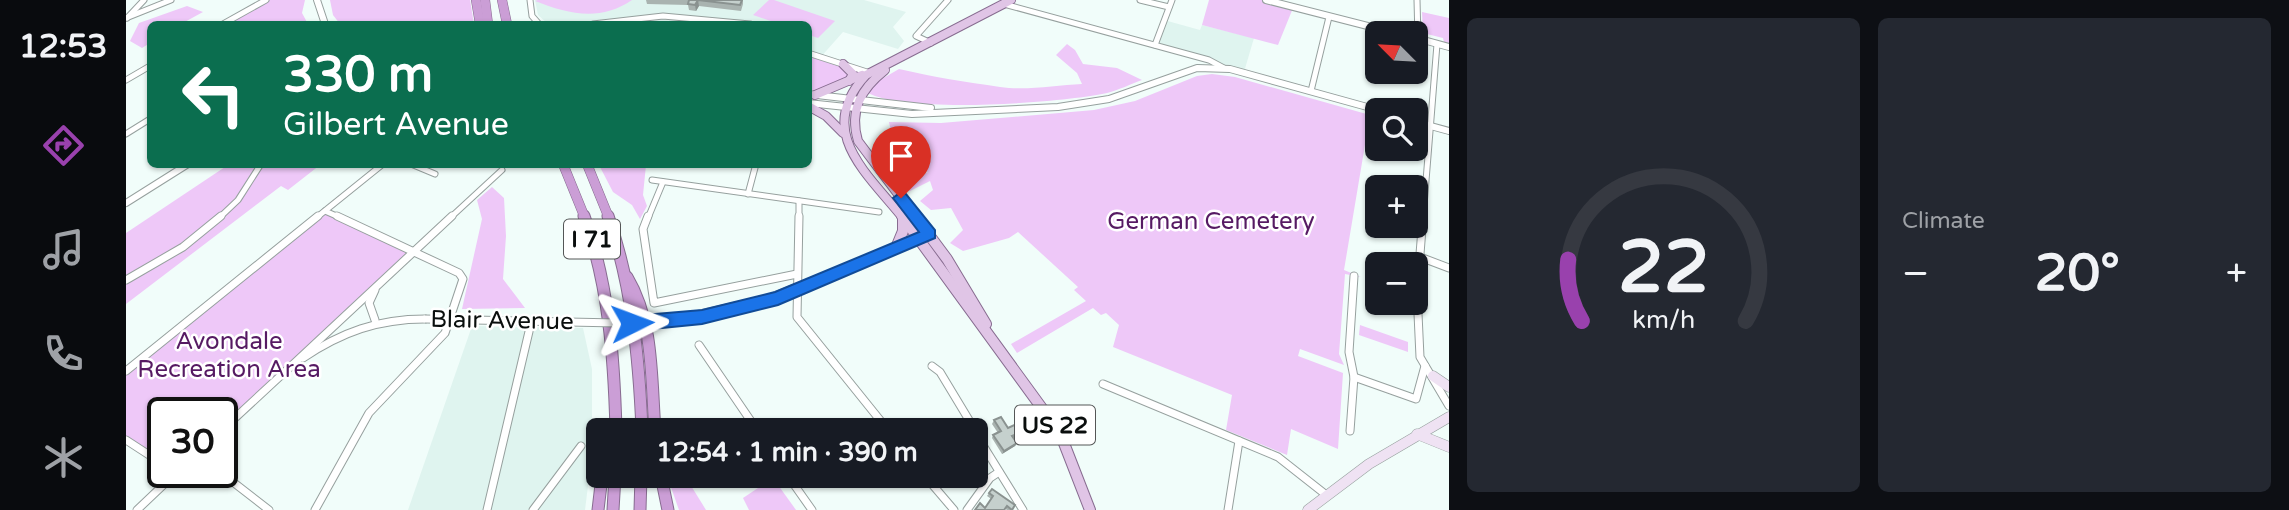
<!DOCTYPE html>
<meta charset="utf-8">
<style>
:root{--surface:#171b24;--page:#242831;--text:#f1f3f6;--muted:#9ea1a6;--line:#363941;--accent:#9941ad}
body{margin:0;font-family:"Varela Round",sans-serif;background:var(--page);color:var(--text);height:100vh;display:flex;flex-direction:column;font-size:26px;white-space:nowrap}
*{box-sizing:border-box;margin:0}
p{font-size:23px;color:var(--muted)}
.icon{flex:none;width:38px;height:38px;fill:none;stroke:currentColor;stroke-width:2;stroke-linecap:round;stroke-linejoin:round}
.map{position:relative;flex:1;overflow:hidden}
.panel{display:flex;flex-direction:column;gap:18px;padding:18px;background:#0d0f14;width:840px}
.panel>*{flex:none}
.hud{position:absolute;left:21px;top:21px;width:665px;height:147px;border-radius:10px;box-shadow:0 2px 5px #0004;background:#0b6e4f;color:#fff;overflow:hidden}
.needle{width:46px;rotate:294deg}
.fabs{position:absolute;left:1239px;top:21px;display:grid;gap:14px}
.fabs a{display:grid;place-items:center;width:63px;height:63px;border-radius:10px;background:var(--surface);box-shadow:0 2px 5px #0004;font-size:35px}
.speed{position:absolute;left:21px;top:397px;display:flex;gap:14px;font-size:35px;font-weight:700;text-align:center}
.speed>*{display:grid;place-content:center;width:91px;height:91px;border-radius:50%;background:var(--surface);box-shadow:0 2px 5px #0004;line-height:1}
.speed .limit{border:4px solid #111;border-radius:10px;background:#fff;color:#111}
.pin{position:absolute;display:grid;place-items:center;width:60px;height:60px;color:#fff;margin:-72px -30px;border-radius:50% 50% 50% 0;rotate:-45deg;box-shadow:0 0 7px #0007}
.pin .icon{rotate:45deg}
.me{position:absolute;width:77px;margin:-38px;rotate:87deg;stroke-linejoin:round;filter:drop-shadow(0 0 5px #0008)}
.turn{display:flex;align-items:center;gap:24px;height:147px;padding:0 21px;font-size:32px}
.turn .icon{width:91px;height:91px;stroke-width:2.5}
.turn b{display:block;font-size:49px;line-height:60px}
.big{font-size:52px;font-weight:800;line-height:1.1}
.panel .widget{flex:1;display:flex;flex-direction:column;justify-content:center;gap:10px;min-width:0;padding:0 24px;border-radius:10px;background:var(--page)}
.panel .dial{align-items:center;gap:0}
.dial svg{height:182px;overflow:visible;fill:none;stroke:var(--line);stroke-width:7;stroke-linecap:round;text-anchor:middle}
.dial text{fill:var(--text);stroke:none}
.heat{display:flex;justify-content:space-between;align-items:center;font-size:38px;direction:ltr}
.panel .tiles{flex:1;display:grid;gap:18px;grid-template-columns:repeat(2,1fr)}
.trip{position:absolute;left:460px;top:418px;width:402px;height:70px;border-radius:10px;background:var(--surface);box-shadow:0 2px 5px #0004;font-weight:800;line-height:70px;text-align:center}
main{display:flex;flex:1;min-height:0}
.menu{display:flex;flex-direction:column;width:126px;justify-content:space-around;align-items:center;background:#090b0e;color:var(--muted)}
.menu .icon{width:49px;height:49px}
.menu .on{color:var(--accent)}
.menu b{font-size:32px;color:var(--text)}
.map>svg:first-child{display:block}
.built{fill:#dff4ef}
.green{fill:#eec8f8}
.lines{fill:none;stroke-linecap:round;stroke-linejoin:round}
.minor-far1-casing{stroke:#96a09e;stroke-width:7}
.minor-casing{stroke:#96a09e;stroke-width:9}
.tertiary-casing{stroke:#96a09e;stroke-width:8}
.secondary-casing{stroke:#96a09e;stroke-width:11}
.primary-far1-casing{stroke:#876c90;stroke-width:10}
.primary-casing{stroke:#876c90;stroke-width:12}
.motorway-far1-casing{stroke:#876c90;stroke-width:10}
.motorway-casing{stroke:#876c90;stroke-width:13}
.minor-far1{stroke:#fff;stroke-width:5}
.minor{stroke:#fff;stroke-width:7}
.tertiary{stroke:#fff;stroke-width:6}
.secondary{stroke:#efe2f3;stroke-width:10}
.primary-far1{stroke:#e0c5e6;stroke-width:8}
.primary{stroke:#e0c5e6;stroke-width:10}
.motorway-far1{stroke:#cb9ed6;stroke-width:9}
.motorway{stroke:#cb9ed6;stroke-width:11}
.minor-bridge-casing{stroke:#96a09e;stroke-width:9;stroke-linecap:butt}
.minor-bridge{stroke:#fff;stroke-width:7}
.wall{fill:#a9b3b0}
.shaded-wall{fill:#8a9290}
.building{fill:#c5d0cd;stroke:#8a9290;stroke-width:2}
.route{fill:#1a73e8;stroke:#114b97;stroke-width:2}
.labels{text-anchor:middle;stroke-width:5;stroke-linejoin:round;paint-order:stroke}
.shield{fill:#fff;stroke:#545656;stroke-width:2}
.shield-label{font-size:23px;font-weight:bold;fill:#0a0e0d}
.park-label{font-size:24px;fill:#561a63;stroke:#fff}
.street-label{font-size:24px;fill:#0a0e0d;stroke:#fff}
</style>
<main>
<nav class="menu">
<b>12:53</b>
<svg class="icon on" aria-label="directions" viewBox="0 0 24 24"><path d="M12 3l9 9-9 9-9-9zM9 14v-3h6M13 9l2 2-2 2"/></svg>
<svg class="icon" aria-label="music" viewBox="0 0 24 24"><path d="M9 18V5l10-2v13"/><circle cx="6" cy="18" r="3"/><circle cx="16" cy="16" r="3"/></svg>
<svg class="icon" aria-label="phone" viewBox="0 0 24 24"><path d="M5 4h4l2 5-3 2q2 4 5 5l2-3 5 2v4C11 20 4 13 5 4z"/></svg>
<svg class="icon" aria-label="climate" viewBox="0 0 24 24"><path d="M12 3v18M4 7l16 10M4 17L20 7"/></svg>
</nav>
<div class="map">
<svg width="1323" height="510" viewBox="0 0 1323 510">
<rect width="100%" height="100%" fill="#f1fdfa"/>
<g class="built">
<polygon points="409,0 738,0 780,12 767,27 778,41 772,49 717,32 693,59 683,56 682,24 422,24 412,15"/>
<polygon points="1038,20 1074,30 1076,25 1128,38 1118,72 1029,45"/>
<polygon points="346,326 457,328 466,369 466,453 459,510 282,510"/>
</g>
<g class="green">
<polygon points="140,0 179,0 176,13 182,24 99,23"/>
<polygon points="204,0 344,0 348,24 214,24 207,15"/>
<path d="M412,0H506C474,22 442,14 409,1Z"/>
<polygon points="643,0 648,0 709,21 692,38 683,35 682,24 654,24 627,15"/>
<polygon points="1083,0 1140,0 1167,8 1152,45 1076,25"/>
<polygon points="61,6 77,12 55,24 24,24 24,43 16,48 4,41 13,23"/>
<polygon points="1296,12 1323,18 1323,43 1318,42 1317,38 1297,33"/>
<path d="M941,44L949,50L957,64L991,68L1016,80C1005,84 993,90 981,93C935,103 781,114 742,93L754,80L773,69C807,77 840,82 874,87C900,91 930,85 956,84L951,73L930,55Z"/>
<polygon points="682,56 716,67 721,72 721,78 696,90 683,91"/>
<path d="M1086,74L1109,77L1244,115L1218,270L1235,277L1219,274L1213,354L1218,365L1174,349L1172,356L1217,373L1212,449L1165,429L1161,455L1100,430L1106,395L987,347L993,325L980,313L975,315L967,308L891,353L885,344L960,301L948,290L952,287L892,232L883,238L837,251L824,243L837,230L825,208L805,210L794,201L807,190L804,181L784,191L778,186L802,172L788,168C782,152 766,141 763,122L815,123L968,110L1009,101L1071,76Z"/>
<polygon points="102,165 194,165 162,190 155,186 0,304 0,233"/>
<polygon points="473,165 520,165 517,195 521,206 514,219 506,205 487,192"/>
<polygon points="366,187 378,198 380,236 377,279 399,308 336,309 356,219 351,200"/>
<polygon points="199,211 289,252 96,430 96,413 37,413 37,464 0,440 0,371"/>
<polygon points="1234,325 1282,342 1282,352 1233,335"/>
<polygon points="541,476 559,476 580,510 553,510"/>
<polygon points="647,478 670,510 623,510 617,498"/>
</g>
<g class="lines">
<defs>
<g id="minor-far1">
<polyline points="404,0 406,16 413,24"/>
<polyline points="1014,0 1043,7"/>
<polyline points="1291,0 1292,39"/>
<polyline points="878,4 1083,60 1098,68"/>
<polyline points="0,18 45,0"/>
<polyline points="1,18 18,0"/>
<polyline points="97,24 140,0"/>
<polyline points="467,24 537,16 624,24"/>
<polyline points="805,43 790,36 822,0"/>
<polyline points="1029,45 1046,0"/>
<polyline points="682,53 744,73"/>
<polyline points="0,80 24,66"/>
<polyline points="1185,91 1203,17"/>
<polyline points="0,134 24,119"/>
<polyline points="285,164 309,174"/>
<polyline points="526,180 753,212"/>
<polyline points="622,194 630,164"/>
<polyline points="199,211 215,218"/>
<polyline points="93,218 112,200 135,164"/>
<polyline points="190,218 257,164"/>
<polyline points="324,218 376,170"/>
<polyline points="522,218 537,182"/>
<polyline points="673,218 673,201"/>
<polyline points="1297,218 1311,44"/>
</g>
<g id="minor">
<polyline points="522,216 517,229 528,303 671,274"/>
<polyline points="673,216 671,317 762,430"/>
<polyline points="1297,216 1291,292 1294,357 1323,406"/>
<polyline points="1294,257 1323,268"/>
<polyline points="0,280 57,247 95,216"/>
<polyline points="249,290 243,303 249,320"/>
<polyline points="549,320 644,298 795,237"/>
<polyline points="573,345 631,430"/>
<path d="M177,358C216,332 252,319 299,319"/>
<polyline points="806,366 814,372 849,430"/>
<polyline points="162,369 326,216"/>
<polyline points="0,371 192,216"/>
<polyline points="1228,377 1290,399 1299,366"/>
<polyline points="977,384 1152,457 1199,494"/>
<polyline points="96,430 163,368"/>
<polyline points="1224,431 1228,377 1223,352 1228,276"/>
<polyline points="850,434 897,510"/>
<polyline points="0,440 37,464"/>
<polyline points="94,472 143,510"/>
<polyline points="662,476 686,510"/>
<polyline points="799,476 828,510"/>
<polyline points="11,510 51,472"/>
<polyline points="189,510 243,413 319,333 337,279 333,273 211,216"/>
<polyline points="361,510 405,323"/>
<polyline points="407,510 455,446"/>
<polyline points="841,510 864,478 873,472"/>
<polyline points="1102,510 1113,441"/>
</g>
<g id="tertiary">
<polyline points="191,0 199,24"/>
<polyline points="1140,0 1269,33"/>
<polyline points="1290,38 1323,47"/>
<polyline points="682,94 805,108"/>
<polyline points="682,103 786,114 932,107 983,99 1071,68 1104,69 1252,110"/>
<polyline points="1290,122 1323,131"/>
<polyline points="0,203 62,164"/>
</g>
<g id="secondary">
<polyline points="1307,376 1323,387"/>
<polyline points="1291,434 1323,447"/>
<polyline points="1182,510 1243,464 1323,417"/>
</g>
<g id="primary-far1">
<polyline points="717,64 727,74 723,81"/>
<path d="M759,70C735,89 723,110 732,141L790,218"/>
<polyline points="689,95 736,75"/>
<polyline points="682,106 700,116 717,133"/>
<path d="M777,218C741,173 688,131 740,75L885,0"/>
</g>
<g id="primary">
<polyline points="776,216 934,433 964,510"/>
<polyline points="789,216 821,259 860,324"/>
<polyline points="770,248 777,231 777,218"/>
</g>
<g id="motorway-far1">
<polyline points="350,0 354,24"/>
<polyline points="359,0 362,24"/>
<polyline points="376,0 381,24"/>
<polyline points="437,164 459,218"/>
<polyline points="461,164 483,218"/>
</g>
<g id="motorway">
<path d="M458,216C483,285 488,358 490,430"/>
<path d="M482,216C506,285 513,358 516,430"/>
<path d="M501,277C528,322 525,379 529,430"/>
<polyline points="535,476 542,510"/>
<polyline points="472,510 476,476"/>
<polyline points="487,510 489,476"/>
<polyline points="514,510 515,476"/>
</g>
</defs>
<use href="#minor-far1" class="minor-far1-casing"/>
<use href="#minor" class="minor-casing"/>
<use href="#tertiary" class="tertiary-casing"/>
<use href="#secondary" class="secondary-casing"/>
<use href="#primary-far1" class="primary-far1-casing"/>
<use href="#primary" class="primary-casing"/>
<use href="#motorway-far1" class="motorway-far1-casing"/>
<use href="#motorway" class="motorway-casing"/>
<use href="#minor-far1" class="minor-far1"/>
<use href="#minor" class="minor"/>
<use href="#tertiary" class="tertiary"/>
<use href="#secondary" class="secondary"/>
<use href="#primary-far1" class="primary-far1"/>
<use href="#primary" class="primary"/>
<use href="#motorway-far1" class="motorway-far1"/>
<use href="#motorway" class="motorway"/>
<defs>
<polyline id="minor-bridge" points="299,319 491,323 549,320"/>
</defs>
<use href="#minor-bridge" class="minor-bridge-casing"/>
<use href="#minor-bridge" class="minor-bridge"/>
</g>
<g class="wall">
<polygon points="520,0 617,0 617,4 615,11 573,6 570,11 563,10 562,5 521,4"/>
<polygon points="868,420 882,428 901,430 899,433 888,438 891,443 889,446 876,454 866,438 867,435 872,433 866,424"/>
<polygon points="866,489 886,510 881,510 861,496"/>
</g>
<g class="shaded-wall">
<polygon points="572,0 573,6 570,11 569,5"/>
<polygon points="901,430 899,433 885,440 886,436"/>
<polygon points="891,443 889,446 876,454 878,451"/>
</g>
<g class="building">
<polygon points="563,0 616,0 614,5 572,0 569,5 562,4"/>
<polygon points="875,417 882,428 895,422 901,430 886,436 891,443 878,451 867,435 875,431 868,420"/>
<polygon points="866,489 889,505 886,510 881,506 878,510 849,510 854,503 859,508 867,496 863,493"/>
</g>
<polygon class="route" points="775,192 780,194 809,230 809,238 652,305 576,324 506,331 498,323 506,316 576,310 649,292 793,232 767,198"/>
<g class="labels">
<g class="shield">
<rect x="438" y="219.5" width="56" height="39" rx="5"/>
<rect x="889" y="405.5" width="80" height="39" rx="5"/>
</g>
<g class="shield-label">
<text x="466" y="247">I 71</text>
<text x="929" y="433">US 22</text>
</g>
<g class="park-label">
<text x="1085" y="229">German Cemetery</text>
<text x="103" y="349">Avondale<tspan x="103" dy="28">Recreation Area</tspan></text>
</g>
<g class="street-label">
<text transform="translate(376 320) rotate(1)" y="8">Blair Avenue</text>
</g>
</g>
</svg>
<div class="fabs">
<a><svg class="needle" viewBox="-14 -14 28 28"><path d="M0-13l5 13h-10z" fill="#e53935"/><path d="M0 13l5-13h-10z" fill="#9ea1a6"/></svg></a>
<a><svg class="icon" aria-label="search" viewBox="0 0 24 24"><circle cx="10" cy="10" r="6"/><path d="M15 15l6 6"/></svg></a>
<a>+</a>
<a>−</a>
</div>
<div class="speed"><div class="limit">30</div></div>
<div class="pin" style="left:775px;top:198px;background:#d93025"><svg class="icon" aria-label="arrive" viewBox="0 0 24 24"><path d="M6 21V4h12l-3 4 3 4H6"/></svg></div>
<svg class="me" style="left:506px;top:323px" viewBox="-20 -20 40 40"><path d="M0-17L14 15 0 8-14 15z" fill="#1a73e8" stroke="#fff" stroke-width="4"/></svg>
<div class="trip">12:54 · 1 min · 390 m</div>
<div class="hud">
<div class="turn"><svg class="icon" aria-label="left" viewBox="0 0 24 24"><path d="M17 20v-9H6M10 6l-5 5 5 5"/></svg><div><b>330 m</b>Gilbert Avenue</div></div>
</div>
</div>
<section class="panel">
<div class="tiles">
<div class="widget dial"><svg viewBox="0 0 100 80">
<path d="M14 69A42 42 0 1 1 86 69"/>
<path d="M14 69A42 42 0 0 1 8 42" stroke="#9941ad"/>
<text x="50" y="56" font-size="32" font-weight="700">22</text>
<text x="50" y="72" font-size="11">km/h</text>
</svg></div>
<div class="widget"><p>Climate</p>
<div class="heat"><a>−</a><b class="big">20°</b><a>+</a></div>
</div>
</div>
</section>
</main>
